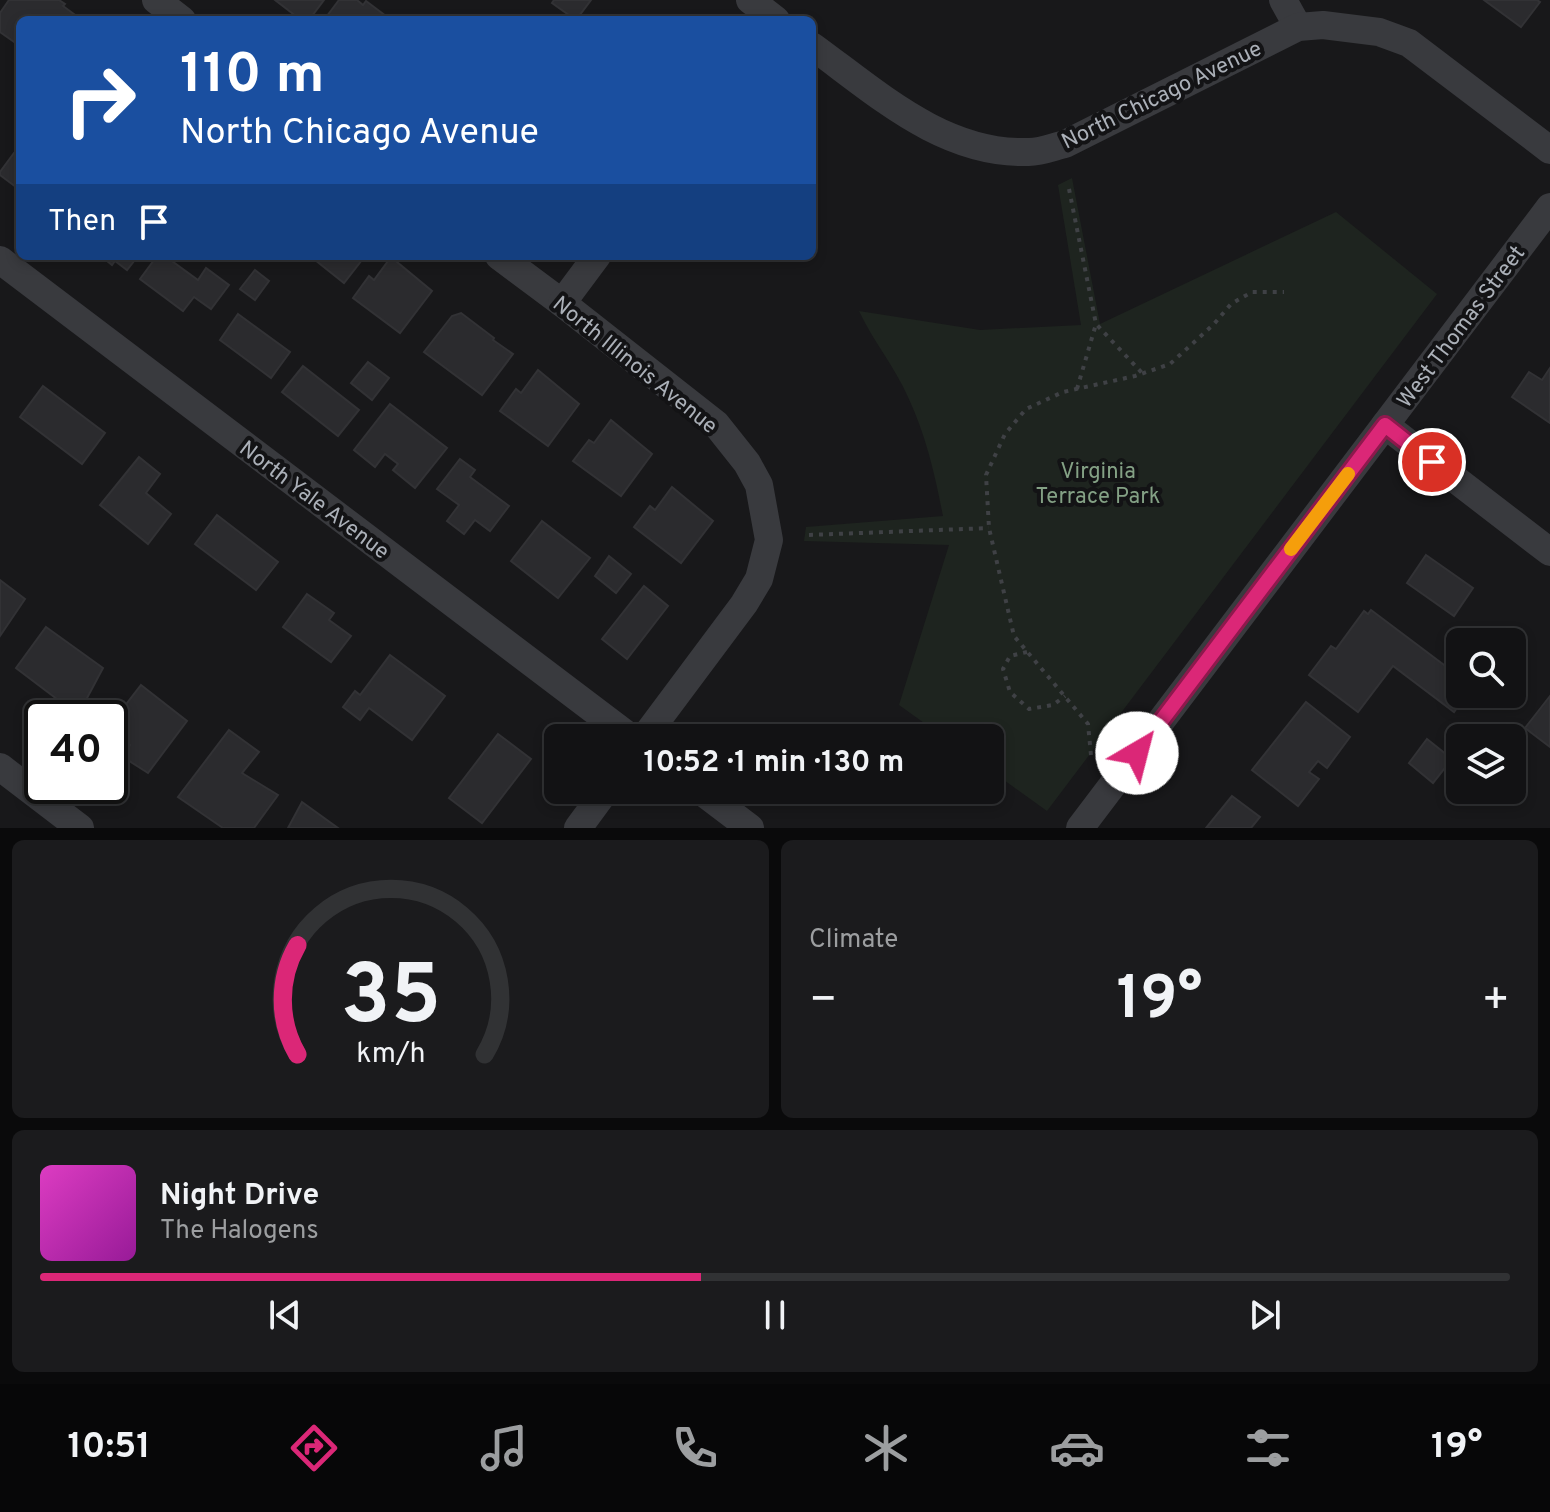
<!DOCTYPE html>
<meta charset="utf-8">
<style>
:root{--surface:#121214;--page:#1b1b1d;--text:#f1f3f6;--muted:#9c9ea0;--line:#313234;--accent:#db2777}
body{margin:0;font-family:Overpass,sans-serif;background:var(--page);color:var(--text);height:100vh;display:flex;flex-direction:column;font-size:30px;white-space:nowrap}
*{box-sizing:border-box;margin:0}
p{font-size:26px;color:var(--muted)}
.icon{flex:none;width:44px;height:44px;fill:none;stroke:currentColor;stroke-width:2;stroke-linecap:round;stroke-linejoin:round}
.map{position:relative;height:828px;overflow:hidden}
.details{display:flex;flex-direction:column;gap:12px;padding:12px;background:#0a0a0b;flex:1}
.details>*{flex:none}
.banner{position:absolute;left:16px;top:16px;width:800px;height:244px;border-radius:12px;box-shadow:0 4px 12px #0003,0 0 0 2px var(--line);background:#1a4fa0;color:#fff;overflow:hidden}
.tools{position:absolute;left:1446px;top:628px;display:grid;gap:16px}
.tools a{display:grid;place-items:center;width:80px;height:80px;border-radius:12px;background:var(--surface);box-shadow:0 4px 12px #0003,0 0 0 2px var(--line);font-size:40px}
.speed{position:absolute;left:24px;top:700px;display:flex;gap:16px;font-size:40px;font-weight:700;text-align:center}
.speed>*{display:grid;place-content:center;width:104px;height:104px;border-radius:50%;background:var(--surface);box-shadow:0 4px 12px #0003,0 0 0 2px var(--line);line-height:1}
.speed .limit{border:4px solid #111;border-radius:12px;background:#fff;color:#111}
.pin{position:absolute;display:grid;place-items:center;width:68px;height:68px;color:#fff;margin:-34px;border:4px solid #fff;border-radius:50%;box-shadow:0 2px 8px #0007}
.me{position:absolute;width:88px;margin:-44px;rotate:37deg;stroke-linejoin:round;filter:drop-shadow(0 0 6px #0008)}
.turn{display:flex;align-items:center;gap:28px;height:168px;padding:0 32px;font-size:36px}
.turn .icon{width:104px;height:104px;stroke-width:2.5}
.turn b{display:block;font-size:56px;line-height:68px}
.then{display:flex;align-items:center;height:76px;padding:0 32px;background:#0003;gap:16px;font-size:30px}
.big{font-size:60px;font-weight:700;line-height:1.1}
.details .card{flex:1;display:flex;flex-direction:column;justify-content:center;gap:12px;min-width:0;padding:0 28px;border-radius:12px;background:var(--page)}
.details .dial{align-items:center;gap:0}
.dial svg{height:208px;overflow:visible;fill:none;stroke:var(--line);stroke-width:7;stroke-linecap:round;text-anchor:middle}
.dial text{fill:var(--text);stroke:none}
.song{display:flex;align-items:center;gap:24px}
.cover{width:96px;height:96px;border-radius:12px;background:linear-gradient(135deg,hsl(310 70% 55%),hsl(300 70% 35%))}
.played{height:8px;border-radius:4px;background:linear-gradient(90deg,var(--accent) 45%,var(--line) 45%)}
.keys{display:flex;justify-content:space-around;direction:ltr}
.heat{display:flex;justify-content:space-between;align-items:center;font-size:44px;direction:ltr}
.details .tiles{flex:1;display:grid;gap:12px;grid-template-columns:1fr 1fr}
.card:last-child{grid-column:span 2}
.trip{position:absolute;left:544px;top:724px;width:460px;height:80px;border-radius:12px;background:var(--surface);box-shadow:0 4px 12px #0003,0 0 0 2px var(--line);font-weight:700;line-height:80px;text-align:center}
.tab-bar{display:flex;height:128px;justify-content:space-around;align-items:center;background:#070708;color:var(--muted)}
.tab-bar .icon{width:56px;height:56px}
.tab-bar .selected{color:var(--accent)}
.tab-bar b{font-size:36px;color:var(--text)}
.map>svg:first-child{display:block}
.green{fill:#1e241f}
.building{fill:#2b2b2e;stroke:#323235;stroke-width:2}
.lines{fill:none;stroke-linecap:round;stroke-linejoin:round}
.path{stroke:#3f4145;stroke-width:4;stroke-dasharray:4 6;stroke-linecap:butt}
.minor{stroke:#393a3e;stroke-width:28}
.route-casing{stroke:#8e194d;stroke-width:20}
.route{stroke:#db2777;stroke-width:14}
.slow{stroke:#f59e0b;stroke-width:14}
.labels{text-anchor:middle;stroke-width:8;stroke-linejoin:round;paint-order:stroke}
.street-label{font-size:22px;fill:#abb0b8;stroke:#131315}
.park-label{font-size:22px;fill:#84a185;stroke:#131315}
</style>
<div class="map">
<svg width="1550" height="828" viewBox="0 0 1550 828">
<rect width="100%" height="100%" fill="#18181a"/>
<path class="green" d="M1072,178L1100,324L1336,212L1437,294L1047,811L990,770V738H945L899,705L949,545L804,541L806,527L943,516C935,475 926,435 908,397C895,367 873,341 859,311L980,330L1081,325L1058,185Z"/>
<g class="building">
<polygon points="9,0 59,0 65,4 63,6 82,20 20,20 20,46 0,32 0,13"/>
<polygon points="275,0 324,0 309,20 301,20"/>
<polygon points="339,0 357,0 363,5 366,1 386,16 384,20 324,20"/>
<polygon points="554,0 591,0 576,20 552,3"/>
<polygon points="1484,0 1537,0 1540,2 1521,27"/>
<polygon points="14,153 20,156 20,190 0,175 0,172"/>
<polygon points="101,256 138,256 127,270 115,261 112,265"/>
<polygon points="157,256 165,256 198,280 206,268 229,285 211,309 194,297 183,311 140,279"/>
<polygon points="310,256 365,256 344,283"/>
<polygon points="391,257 432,291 400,333 353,298 369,276 374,280"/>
<polygon points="255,270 269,281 255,300 240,289"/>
<polygon points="461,313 494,338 493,340 513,354 482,395 424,352 452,316"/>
<polygon points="238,314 290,352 271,378 220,340"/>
<polygon points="368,362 389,378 372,400 351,383"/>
<polygon points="303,366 359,410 338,436 282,392"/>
<polygon points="1550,368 1550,423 1512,397 1529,372 1542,380"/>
<polygon points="538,370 579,404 548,446 500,411 516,389 521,393"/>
<polygon points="43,386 105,433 82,464 20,417"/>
<polygon points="390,404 447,448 415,488 393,470 398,464 385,454 375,467 354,450"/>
<polygon points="611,420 652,454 621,496 573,461 589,440 594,443"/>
<polygon points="139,457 160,474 146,493 171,514 148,544 100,505"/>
<polygon points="460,459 475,470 470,477 509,506 490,531 475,520 464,534 447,521 459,505 437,489"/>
<polygon points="672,487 713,521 681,563 634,527 650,506 655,510"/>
<polygon points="217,515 278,562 256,590 195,544"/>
<polygon points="542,521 590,558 558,598 511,561"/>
<polygon points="1426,555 1473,588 1454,616 1407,583"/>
<polygon points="609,556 631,574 616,593 595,576"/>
<polygon points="0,580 25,599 0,636"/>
<polygon points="644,586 668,606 627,659 602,639"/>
<polygon points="307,594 334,613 329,620 351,636 331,662 283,627"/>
<polygon points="1371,610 1460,677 1460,694 1467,694 1454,712 1393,666 1358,712 1309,675 1331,646 1336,649 1364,611 1368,614"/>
<polygon points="46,627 103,668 78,715 16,668"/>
<polygon points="390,655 445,696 412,740 369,708 360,720 343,707 355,691 360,695"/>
<polygon points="141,685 187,721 148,773 123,757 130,745 110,729 110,725"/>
<polygon points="1550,696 1550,747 1525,728"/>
<polygon points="1306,702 1350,737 1327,768 1318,761 1309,772 1319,779 1298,806 1252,770"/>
<polygon points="229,730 259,752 242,773 278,795 254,828 223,828 178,797"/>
<polygon points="498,734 531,759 482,823 449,798"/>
<polygon points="1427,739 1452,759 1433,783 1409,763"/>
<polygon points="1232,796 1260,817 1251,828 1206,828"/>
<polygon points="302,802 338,828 288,828"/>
</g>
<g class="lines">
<g class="path">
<polyline points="1069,189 1096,324 1143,374"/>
<polyline points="1077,389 1096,324"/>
<polyline points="809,535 989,528"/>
<polyline points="1027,652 1010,656 1003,669 1010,692 1029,709 1053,705 1065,696"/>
<polyline points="1091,755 1088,724 1014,636 989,528 986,475 1005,434 1026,409 1063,392 1135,376 1170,364 1214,324 1231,304 1252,292 1284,292"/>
</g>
<g class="minor">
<polyline points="156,0 182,20"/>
<polyline points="750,0 776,20"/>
<polyline points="1283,0 1298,27"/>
<path d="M812,46C877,93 943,155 1029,152C1041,152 1053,147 1065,144L1298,27L1323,25L1379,32L1409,43L1550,150"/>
<polyline points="499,256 562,303 716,424 747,463 759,485 769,540 759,579 744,604 644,738"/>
<polyline points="0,260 631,738"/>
<polyline points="562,303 597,256"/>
<polyline points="1385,425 1550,552"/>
<polyline points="0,767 80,828"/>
<polyline points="700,790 750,828"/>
<polyline points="578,828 606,790"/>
<polyline points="1080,828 1550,207"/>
</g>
</g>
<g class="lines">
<defs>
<polyline id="route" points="1137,753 1385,425 1432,462"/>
</defs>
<use href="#route" class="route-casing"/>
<use href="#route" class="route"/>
<polyline class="slow" points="1291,549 1348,474"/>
</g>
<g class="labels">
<g class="street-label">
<text transform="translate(1161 94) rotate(-26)" y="8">North Chicago Avenue</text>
<text transform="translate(1460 326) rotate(-53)" y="8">West Thomas Street</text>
<text transform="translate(636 364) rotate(39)" y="8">North Illinois Avenue</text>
<text transform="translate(315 499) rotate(37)" y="8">North Yale Avenue</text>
</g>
<g class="park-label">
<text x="1098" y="478">Virginia<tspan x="1098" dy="25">Terrace Park</tspan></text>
</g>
</g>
</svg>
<div class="tools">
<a><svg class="icon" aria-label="search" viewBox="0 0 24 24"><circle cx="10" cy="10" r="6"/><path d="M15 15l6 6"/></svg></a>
<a><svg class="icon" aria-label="layers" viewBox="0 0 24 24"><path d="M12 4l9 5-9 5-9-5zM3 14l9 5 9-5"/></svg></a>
</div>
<div class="speed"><div class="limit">40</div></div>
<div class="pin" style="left:1432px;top:462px;background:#d93025"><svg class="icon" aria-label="arrive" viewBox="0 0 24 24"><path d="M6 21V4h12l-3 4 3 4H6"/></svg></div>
<svg class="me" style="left:1137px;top:753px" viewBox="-20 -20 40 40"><circle r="19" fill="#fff"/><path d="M0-13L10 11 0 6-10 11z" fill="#db2777"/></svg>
<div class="trip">10:52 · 1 min · 130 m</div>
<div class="banner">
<div class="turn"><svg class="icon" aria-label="right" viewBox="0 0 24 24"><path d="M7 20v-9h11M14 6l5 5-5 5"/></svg><div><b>110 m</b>North Chicago Avenue</div></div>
<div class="then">Then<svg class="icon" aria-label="arrive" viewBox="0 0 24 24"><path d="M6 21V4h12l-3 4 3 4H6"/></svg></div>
</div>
</div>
<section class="details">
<div class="tiles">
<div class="card dial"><svg viewBox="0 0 100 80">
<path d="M14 69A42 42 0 1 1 86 69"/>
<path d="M14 69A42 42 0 0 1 14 27" stroke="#db2777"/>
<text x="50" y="56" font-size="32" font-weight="700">35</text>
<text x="50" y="72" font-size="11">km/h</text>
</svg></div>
<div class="card"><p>Climate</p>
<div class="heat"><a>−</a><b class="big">19°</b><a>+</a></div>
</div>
<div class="card">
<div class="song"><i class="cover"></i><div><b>Night Drive</b><p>The Halogens</p></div></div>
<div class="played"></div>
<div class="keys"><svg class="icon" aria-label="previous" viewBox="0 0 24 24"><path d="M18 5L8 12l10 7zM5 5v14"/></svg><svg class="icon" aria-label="pause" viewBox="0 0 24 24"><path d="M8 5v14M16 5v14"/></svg><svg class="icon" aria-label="next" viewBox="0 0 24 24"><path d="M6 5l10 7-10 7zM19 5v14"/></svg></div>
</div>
</div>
</section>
<nav class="tab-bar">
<b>10:51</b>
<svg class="icon selected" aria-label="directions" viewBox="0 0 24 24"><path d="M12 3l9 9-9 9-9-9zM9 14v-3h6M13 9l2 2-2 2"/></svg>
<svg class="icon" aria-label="music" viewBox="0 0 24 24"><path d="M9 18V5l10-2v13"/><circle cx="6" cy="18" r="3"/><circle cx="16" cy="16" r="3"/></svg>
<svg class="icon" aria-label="phone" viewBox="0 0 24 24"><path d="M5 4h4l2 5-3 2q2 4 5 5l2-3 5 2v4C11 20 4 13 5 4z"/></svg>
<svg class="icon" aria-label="climate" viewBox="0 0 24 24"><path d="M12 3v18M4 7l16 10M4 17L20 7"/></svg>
<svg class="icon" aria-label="car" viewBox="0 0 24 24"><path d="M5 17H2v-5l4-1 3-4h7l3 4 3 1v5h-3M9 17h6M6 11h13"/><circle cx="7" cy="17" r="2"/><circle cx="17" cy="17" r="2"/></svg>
<svg class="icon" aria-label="filters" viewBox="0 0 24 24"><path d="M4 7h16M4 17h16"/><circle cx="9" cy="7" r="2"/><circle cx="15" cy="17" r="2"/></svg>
<b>19°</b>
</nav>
